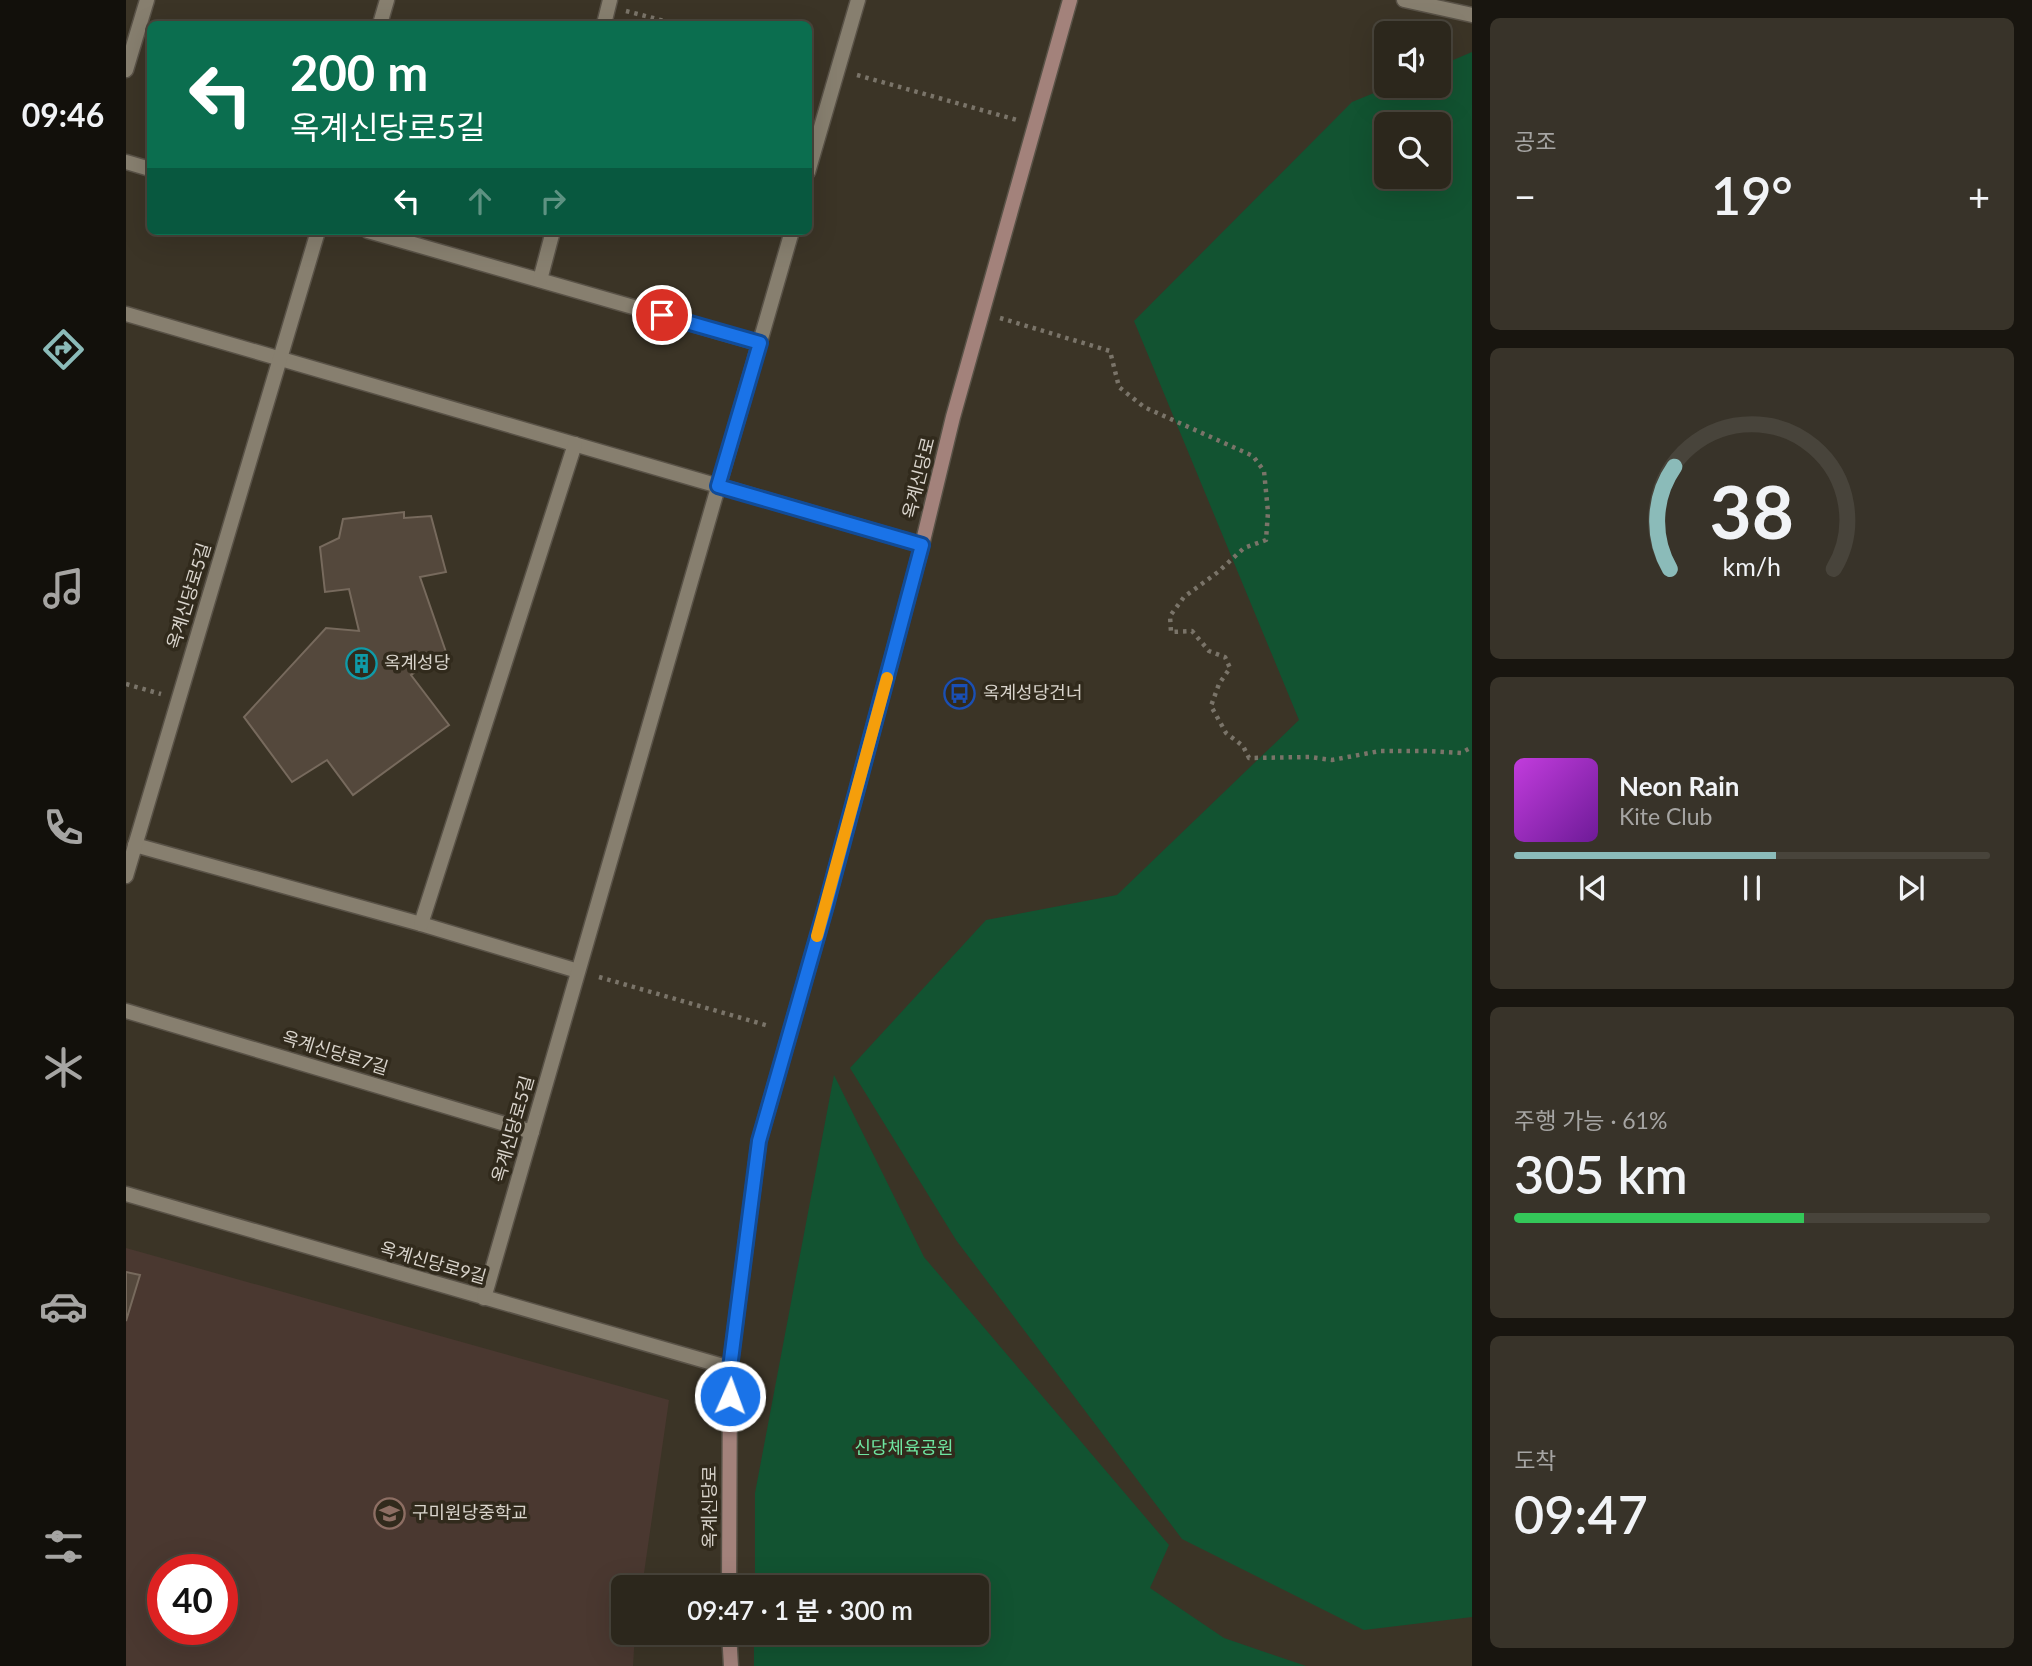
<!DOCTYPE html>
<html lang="ko">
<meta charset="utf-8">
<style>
:root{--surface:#2c271c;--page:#383329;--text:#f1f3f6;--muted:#a6a5a3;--line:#48443b;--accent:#8bbbb9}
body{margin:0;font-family:Lato,"Noto Sans KR",sans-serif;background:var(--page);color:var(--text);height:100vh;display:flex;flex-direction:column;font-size:26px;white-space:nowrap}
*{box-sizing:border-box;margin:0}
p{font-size:23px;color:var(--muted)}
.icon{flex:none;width:38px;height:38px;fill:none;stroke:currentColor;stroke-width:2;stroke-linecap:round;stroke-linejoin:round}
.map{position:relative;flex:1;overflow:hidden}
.sheet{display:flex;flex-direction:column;gap:18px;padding:18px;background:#18150f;width:560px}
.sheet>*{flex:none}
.hud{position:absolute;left:21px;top:21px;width:665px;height:214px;border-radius:10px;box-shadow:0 7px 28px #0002,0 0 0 2px var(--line);background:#0b6e4f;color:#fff;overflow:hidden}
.fabs{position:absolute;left:1248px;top:21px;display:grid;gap:14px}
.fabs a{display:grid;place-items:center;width:77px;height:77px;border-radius:10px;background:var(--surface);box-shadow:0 7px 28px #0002,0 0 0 2px var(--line);font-size:35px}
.speed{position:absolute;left:21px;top:1554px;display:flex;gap:14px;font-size:35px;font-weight:700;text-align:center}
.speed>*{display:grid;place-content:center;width:91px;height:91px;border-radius:50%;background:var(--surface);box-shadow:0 7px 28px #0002,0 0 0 2px var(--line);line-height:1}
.speed .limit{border:10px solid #d22;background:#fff;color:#111}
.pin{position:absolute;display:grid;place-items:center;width:60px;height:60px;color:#fff;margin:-30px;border:4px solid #fff;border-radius:50%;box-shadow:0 2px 7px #0007}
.me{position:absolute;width:77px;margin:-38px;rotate:2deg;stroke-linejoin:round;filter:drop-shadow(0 0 5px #0008)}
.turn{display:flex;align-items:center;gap:24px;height:147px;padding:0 28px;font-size:32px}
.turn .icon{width:91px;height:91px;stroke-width:2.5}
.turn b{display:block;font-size:49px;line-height:60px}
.lanes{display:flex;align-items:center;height:66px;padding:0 28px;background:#0003;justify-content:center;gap:35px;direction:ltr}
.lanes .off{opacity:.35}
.big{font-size:52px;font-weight:600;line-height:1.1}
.sheet .tile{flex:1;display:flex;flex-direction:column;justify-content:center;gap:10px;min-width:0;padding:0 24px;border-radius:10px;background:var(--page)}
.sheet .dial{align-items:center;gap:0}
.dial svg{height:182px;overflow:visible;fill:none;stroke:var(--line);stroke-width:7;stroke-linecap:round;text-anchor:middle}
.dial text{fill:var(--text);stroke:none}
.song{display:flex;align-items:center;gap:21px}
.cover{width:84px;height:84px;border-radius:10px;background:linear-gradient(135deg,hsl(290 70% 55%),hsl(280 70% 35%))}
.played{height:7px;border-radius:4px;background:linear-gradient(90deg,var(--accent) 55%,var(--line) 55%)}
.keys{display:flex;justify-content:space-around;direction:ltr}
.heat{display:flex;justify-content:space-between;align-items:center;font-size:38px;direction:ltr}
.charge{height:10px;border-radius:5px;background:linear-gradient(90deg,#34c759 61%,var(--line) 0)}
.trip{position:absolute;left:485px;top:1575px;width:378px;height:70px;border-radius:10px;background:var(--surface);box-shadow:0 7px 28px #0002,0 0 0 2px var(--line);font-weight:600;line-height:70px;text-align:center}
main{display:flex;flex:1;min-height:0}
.tab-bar{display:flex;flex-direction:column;width:126px;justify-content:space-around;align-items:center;background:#12100b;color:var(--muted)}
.tab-bar .icon{width:49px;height:49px}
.tab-bar .on{color:var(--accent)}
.tab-bar b{font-size:32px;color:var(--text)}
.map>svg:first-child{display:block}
.education{fill:#4a3830;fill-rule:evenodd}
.green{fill:#125331;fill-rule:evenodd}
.building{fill:#54483c;stroke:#776a5d;stroke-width:2}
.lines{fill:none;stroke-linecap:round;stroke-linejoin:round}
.lane-casing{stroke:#595247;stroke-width:17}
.street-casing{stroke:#595247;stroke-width:17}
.secondary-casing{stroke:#595247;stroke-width:17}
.path{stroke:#7a7469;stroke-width:4.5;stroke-dasharray:3.5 5;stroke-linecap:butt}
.lane{stroke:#877f6f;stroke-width:14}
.street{stroke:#877f6f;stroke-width:14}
.secondary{stroke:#a3827b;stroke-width:14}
.route-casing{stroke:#114b97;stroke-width:18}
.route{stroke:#1a73e8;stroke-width:12}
.slow{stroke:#f59e0b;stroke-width:12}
.labels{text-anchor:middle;stroke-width:7;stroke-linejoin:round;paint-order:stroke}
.street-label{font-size:18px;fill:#d9d4cc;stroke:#312a1c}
.poi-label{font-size:18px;fill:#d9d4cc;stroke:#312a1c;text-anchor:start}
.park-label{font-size:18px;fill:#6ee6a0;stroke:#312a1c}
</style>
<main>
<nav class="tab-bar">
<b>09:46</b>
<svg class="icon on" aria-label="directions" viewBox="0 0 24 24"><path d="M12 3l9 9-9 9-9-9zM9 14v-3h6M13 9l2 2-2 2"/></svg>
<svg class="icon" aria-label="music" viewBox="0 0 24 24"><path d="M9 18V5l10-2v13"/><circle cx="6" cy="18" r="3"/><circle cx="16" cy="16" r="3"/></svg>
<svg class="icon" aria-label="phone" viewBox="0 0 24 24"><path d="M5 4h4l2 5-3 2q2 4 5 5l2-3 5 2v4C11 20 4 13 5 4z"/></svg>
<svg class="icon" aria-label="climate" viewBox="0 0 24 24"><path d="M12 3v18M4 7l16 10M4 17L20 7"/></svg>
<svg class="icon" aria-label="car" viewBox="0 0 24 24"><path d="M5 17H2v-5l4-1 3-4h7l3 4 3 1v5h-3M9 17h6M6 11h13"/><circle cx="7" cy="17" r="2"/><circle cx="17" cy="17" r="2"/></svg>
<svg class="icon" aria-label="filters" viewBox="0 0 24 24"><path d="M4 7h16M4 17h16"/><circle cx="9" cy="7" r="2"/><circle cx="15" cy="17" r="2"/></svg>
</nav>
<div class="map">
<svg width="1346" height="1666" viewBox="0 0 1346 1666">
<rect width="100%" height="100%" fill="#3b3426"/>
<path class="education" d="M0,1248L543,1400L516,1587H497V1633H509L507,1666H0ZM37,1570H96V1629H37Z"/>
<g class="green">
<path d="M1346,52V1617L1238,1630L1056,1539L830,1240L724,1068L860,920L991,895L1173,720L1008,321L1226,102L1265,86H1312L1313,66ZM1260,124H1312V177H1260Z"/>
<polygon points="708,1075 798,1257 1043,1545 1024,1588 1098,1638 1180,1666 628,1666 628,1633 850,1633 850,1587 629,1587 629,1493"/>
</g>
<g class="building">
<polygon points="278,512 278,518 305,516 320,572 294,577 320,652 285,675 323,725 227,795 201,760 166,782 118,717 200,628 233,631 223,589 199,592 194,547 213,538 217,519"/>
<polygon points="0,1272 14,1275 0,1321"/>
</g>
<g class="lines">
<defs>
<polyline id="lane" points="1278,0 1346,15"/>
<g id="street">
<polyline points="254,24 261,0"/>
<polyline points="478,24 484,0"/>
<polyline points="0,70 21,0"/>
<polyline points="0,162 24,169"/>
<polyline points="682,172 732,0"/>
<polyline points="242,231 633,343"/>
<polyline points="414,280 427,231"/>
<polyline points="0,314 796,545"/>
<polyline points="9,845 295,924 452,971"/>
<polyline points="0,876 192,231"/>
<polyline points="295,924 449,444"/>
<polyline points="0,1011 406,1132"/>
<polyline points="0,1194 604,1368"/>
<polyline points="358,1298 666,231"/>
</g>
<g id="secondary">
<polyline points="603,1587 604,1368 633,1141 700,906 796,545 827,417 944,0"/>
<polyline points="603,1633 605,1666"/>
</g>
</defs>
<use href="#lane" class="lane-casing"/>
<use href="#street" class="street-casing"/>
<use href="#secondary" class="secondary-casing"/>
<g class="path">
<polyline points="500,11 550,24"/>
<polyline points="731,75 891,120"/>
<polyline points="874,318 984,351 993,387 1018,407 1127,456 1138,471 1142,512 1140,540 1118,548 1092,572 1058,597 1044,616 1045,632 1066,631 1083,651 1099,657 1104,668 1093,684 1085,706 1100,733 1117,746 1123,758 1184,757 1206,760 1254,751 1303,751 1335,753 1346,747"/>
<polyline points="0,684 35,694"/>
<polyline points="473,977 643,1026"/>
</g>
<use href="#lane" class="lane"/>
<use href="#street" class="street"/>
<use href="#secondary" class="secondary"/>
</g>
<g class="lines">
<defs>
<polyline id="route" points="536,315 634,343 592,486 796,545 700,906 633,1141 604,1368 604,1396"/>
</defs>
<use href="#route" class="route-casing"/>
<use href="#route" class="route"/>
<polyline class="slow" points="691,936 761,678"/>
</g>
<defs>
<symbol id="building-ring" viewBox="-11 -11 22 22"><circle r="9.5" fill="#312a1c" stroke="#0f9aa8" stroke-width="1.5"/><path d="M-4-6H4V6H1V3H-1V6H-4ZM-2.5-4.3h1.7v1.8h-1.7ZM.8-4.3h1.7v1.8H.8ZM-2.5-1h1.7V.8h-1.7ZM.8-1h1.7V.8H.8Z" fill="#0f9aa8"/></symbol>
<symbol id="bus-ring" viewBox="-11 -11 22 22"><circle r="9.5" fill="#312a1c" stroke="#1a4fb4" stroke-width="1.5"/><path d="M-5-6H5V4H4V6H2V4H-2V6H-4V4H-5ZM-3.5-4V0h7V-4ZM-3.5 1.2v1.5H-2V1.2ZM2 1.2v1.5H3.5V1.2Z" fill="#1a4fb4"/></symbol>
<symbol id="school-ring" viewBox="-11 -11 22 22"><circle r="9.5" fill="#312a1c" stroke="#8d6e63" stroke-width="1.5"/><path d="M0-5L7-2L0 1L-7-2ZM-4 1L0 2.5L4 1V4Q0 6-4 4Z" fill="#8d6e63"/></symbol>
</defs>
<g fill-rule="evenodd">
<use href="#building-ring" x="218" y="646" width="35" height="35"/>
<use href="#bus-ring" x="816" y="676" width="35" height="35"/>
<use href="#school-ring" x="246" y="1496" width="35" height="35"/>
</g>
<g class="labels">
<g class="street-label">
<text transform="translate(793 478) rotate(-76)" y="6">옥계신당로</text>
<text transform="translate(63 596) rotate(-73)" y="6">옥계신당로5길</text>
<text transform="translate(209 1053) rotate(17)" y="6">옥계신당로7길</text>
<text transform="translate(387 1129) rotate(-74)" y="6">옥계신당로5길</text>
<text transform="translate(307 1263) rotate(16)" y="6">옥계신당로9길</text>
<text transform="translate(584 1507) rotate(-90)" y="6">옥계신당로</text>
</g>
<g class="poi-label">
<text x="258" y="669">옥계성당</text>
<text x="857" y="699">옥계성당건너</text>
<text x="286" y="1519">구미원당중학교</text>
</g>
<g class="park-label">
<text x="778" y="1454">신당체육공원</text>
</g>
</g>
</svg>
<div class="fabs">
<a><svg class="icon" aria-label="sound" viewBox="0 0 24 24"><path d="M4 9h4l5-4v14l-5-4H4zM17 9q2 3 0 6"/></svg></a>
<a><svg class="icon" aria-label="search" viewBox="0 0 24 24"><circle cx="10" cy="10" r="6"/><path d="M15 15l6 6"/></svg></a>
</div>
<div class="speed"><div class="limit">40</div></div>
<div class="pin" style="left:536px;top:315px;background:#d93025"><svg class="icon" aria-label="arrive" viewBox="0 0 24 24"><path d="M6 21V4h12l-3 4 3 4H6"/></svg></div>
<svg class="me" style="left:604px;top:1396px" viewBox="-20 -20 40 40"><circle r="17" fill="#1a73e8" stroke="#fff" stroke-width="3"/><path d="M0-11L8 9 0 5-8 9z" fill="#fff"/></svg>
<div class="trip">09:47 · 1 분 · 300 m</div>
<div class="hud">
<div class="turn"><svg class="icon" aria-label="left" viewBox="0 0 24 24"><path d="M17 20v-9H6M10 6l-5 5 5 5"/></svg><div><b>200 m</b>옥계신당로5길</div></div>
<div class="lanes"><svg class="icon" aria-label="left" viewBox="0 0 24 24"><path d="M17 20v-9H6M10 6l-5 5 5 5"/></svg><svg class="icon off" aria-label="ahead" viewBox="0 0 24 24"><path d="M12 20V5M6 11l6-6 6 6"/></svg><svg class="icon off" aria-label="right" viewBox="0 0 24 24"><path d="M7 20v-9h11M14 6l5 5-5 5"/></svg></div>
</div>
</div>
<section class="sheet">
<div class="tile"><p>공조</p>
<div class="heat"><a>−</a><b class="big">19°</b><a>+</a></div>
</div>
<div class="tile dial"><svg viewBox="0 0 100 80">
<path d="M14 69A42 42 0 1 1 86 69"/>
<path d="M14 69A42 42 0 0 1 16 24" stroke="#8bbbb9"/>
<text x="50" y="56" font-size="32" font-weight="700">38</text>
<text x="50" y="72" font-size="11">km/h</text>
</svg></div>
<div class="tile">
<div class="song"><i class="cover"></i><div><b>Neon Rain</b><p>Kite Club</p></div></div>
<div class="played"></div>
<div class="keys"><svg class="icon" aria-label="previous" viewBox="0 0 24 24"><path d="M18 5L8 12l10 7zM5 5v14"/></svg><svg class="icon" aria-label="pause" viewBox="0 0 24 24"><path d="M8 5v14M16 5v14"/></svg><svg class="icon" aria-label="next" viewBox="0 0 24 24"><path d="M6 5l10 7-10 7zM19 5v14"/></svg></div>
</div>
<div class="tile"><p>주행 가능 · 61%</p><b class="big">305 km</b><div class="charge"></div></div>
<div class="tile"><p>도착</p><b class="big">09:47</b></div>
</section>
</main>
